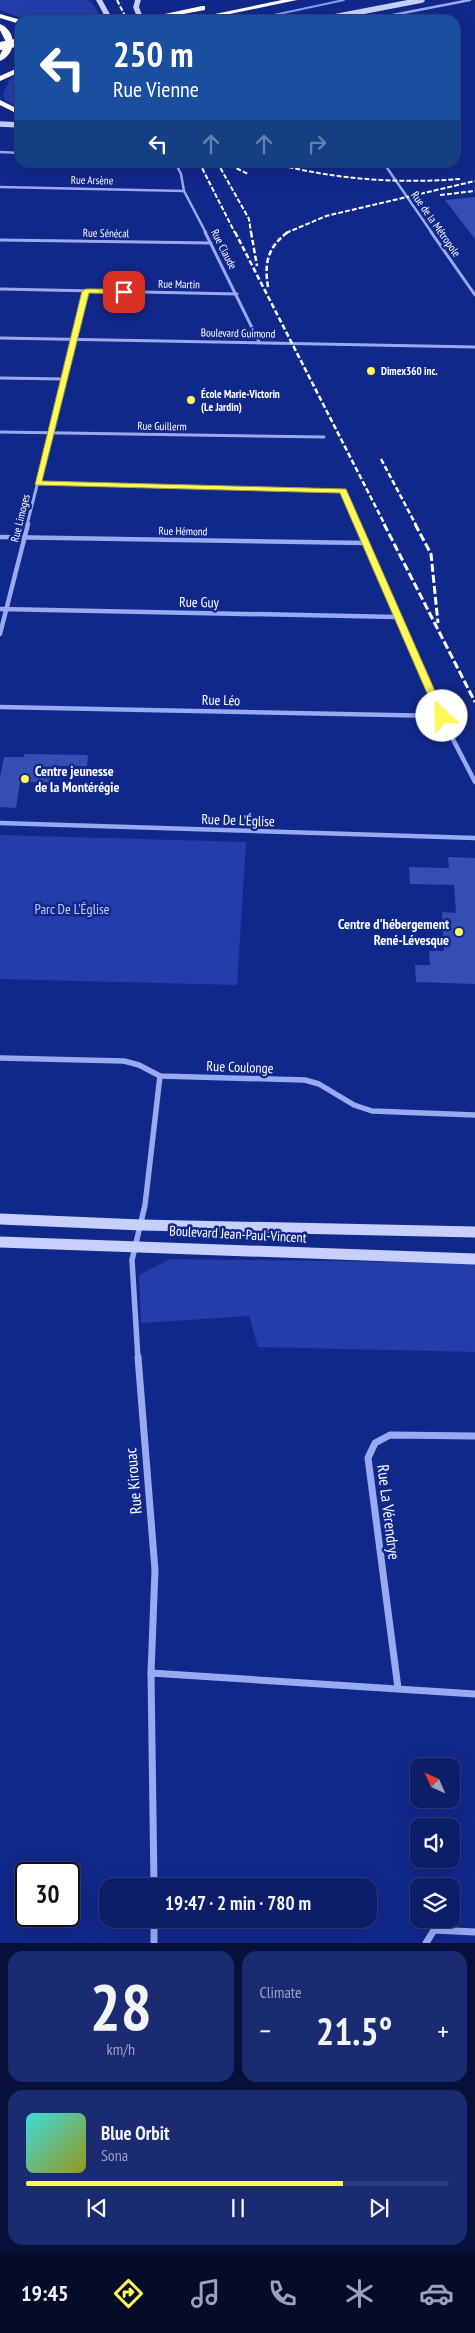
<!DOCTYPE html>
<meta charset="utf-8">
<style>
:root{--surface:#0d1e68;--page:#1b2b71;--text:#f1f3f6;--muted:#9aa2c0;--line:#2d3c7c;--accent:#fff858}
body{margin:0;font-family:"PT Sans Narrow",sans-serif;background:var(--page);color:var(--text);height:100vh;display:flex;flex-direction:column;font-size:19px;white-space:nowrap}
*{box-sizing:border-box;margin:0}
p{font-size:16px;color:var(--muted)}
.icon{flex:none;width:28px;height:28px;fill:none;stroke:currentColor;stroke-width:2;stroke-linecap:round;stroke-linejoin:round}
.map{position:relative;height:1943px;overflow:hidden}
.side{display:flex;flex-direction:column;gap:8px;padding:8px;background:#071039;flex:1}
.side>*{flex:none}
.top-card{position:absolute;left:15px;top:15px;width:445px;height:152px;border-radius:15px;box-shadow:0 5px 20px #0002,0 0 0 1px var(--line);background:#1a4fa0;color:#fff;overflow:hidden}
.needle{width:32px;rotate:315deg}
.tools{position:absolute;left:410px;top:1758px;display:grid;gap:10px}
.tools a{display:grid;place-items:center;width:50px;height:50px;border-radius:10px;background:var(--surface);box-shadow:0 5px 20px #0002,0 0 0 1px var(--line);font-size:25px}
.speed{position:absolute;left:15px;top:1862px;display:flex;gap:10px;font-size:25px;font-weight:700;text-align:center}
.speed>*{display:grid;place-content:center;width:65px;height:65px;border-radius:50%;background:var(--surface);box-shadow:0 5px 20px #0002,0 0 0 1px var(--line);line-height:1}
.speed .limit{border:2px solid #111;border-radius:8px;background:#fff;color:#111}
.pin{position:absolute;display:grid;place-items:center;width:42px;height:42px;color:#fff;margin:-21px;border-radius:10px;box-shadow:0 2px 8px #0006}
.me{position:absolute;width:55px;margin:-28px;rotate:336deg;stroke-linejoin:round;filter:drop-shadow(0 0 4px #0008)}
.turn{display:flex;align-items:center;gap:18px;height:105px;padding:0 15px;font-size:22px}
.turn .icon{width:65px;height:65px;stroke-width:2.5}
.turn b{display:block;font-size:35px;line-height:42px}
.lanes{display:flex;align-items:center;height:48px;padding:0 15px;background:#0003;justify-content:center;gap:25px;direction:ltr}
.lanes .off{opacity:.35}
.big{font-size:38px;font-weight:700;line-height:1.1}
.side .card{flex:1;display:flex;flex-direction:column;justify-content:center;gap:8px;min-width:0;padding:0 18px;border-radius:15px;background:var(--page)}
.side .dial{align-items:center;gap:0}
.dial b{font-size:65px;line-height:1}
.song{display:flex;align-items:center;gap:15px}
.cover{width:60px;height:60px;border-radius:8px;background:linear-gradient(135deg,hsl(180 70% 55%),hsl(60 70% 35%))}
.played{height:5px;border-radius:2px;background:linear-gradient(90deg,var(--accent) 75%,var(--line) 75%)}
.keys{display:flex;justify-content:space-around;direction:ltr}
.heat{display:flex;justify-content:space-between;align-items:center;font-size:28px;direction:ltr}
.side .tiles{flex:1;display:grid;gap:8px;grid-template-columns:1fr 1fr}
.card:last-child{grid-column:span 2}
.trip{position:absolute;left:99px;top:1878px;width:278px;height:50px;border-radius:15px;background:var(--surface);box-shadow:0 5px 20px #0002,0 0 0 1px var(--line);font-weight:700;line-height:50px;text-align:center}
.dock{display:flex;height:80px;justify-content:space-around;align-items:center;background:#050c2a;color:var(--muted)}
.dock .icon{width:35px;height:35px}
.dock .active{color:var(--accent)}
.dock b{font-size:22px;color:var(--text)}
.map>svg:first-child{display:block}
.green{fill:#233eab}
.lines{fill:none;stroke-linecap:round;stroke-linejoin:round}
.stream{stroke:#89a1f5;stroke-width:2}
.building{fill:#354eb3}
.street-far4{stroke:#98aaf1;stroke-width:2.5}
.street-far3{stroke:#98aaf1;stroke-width:3}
.street-far2{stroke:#98aaf1;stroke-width:4.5}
.street-far1{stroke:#98aaf1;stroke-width:5.5}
.street{stroke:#98aaf1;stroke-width:7}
.secondary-far1{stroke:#c7d0fc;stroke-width:5.5}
.secondary{stroke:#c7d0fc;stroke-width:11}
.highway{fill:#fff;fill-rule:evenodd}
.rail-far2{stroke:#fff;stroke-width:2;stroke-dasharray:5 2;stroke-linecap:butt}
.rail-far1{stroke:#fff;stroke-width:2.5;stroke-dasharray:5.5 2.5;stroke-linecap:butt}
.rail{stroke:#fff;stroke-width:3;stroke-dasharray:8 3;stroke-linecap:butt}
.highway-bridge{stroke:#fff;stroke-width:8}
.route{fill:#fff858;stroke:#a6a139}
.poi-dot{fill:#fff858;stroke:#11288b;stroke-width:2}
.labels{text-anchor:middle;stroke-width:5;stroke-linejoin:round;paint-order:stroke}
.far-street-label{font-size:11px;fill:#fff;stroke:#11288b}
.far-poi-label{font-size:11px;font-weight:bold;fill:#fff;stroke:#11288b;text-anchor:start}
.street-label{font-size:14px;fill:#fff;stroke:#11288b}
.poi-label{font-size:14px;font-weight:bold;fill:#fff;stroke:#11288b;text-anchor:start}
.park-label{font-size:14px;fill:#bfcbfd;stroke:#11288b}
.near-street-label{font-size:16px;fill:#fff;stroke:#11288b}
</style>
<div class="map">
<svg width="475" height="1943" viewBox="0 0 475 1943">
<rect width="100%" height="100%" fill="#11288b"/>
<g class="green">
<polygon points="0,0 87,0 93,4 102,20 26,20 0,10"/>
<polygon points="20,74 20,108 5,100 3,94 10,79"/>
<polygon points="0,835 246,842 237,985 0,979"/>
<polygon points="170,1259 475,1263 475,1352 258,1347 249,1316 141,1323 139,1275"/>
</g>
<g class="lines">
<polyline class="stream" points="250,20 344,0"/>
</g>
<g class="building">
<polygon points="475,197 475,239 445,200"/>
<polygon points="24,754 88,755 87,766 53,766 50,782 20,782 16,808 0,807 0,777 4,757 24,757"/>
<polygon points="448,857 475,858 475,984 416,982 415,965 430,965 429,951 444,951 442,912 456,913 454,885 410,884 409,867 449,868"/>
</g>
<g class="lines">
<g class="street-far4">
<polyline points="367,20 470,0"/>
<polyline points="0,152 20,153"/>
<polyline points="175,162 181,174 184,191 206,233"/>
<polyline points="383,162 432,233"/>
<polyline points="0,187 184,191"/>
</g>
<g class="street-far3">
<polyline points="205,232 259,342"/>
<polyline points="431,232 475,295"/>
<polyline points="0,240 211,243"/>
<polyline points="0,289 237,294"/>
<polyline points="0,338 475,347"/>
<polyline points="0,378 64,379"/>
<polyline points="0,432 324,437"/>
<polyline points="38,483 343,491 358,525"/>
<polyline points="27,525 86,291"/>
</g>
<g class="street-far2">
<polyline points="357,524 441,716 475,782"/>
<polyline points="0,537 365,543"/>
<polyline points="0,609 397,617"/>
<polyline points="0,634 28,524"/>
<polyline points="0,707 441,716"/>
<polyline points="0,823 475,838"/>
</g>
<g class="street-far1">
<polyline points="0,1058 124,1061 139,1065 160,1076 305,1080 319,1084 354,1105 372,1111 475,1115"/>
<polyline points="138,1359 132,1260 145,1205 160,1076"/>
</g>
<g class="street">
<polyline points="138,1357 155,1570 151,1673 154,1886"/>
<polyline points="151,1673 475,1694"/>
<polyline points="398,1688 368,1458 375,1443 390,1435 475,1436"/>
<polyline points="154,1919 154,1943"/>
<polyline points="426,1943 434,1930 475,1932"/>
</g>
<g class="secondary-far1">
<polyline points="99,0 110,20"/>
<polyline points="138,0 136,7 141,20"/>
<polyline points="318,20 422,0"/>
<polyline points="0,124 20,125"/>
</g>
<g class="secondary">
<polyline points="0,1219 141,1225 475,1232"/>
<polyline points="0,1242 475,1259"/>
</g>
<g class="highway">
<polygon points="282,0 297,0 201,20 186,20"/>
<polygon points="202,6 205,6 205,10 151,20 146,18"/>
<polygon points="0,14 21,20 20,24 0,18"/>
<path d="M0,24C17,31 17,54 0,61V55L6,42L0,30Z"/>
<polygon points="20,67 20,72 0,81 0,76"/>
<polygon points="0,100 20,110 20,115 0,105"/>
</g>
<g class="rail-far2">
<polyline points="117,0 127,20"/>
<polyline points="199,162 235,233"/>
<polyline points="217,162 249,219 251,233"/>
<polyline points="224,162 248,174"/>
<path d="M268,162C332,179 394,184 460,179"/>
<polyline points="440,195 475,191"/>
<polyline points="286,233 326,216 475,181"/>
</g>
<g class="rail-far1">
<polyline points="235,232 385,525"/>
<polyline points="251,232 257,266"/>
<path d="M268,287C264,262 268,247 288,232"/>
<polyline points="381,459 416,525"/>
</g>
<g class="rail">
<polyline points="384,524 475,702"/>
<polyline points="415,524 431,554 438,623"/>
</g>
<g class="highway-bridge">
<polyline points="139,20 150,18"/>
<polyline points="0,46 20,42"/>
</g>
</g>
<polygon class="route" points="86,289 124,289 127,292 124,294 89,293 42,481 346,489 446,716 445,719 442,719 437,716 340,493 35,485 82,291"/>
<g class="poi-dot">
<circle cx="371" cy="371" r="5"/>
<circle cx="191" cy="400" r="5"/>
<circle cx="25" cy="779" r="5"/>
<circle cx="459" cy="932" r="5"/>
</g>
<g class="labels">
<g class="far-street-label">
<text transform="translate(92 180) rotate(1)" y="4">Rue Arsène</text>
<text transform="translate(436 224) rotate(55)" y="4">Rue de la Métropole</text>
<text transform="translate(106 233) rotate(1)" y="4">Rue Sénécal</text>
<text transform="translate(224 249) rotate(63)" y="4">Rue Claude</text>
<text transform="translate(179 284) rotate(1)" y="4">Rue Martin</text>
<text transform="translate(238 333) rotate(1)" y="4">Boulevard Guimond</text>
<text transform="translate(162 426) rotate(1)" y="4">Rue Guillerm</text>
<text transform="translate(20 518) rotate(-76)" y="4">Rue Limoges</text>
<text transform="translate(183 531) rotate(1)" y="4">Rue Hémond</text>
</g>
<g class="far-poi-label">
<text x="381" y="375">Dimex360 inc.</text>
<text x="201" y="398">École Marie-Victorin<tspan x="201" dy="13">(Le Jardin)</tspan></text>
</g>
<g class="street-label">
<text transform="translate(199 602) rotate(1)" y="5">Rue Guy</text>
<text transform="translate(221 700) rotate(1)" y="5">Rue Léo</text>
<text transform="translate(238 820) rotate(2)" y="5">Rue De L'Église</text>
<text transform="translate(240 1067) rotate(2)" y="5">Rue Coulonge</text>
<text transform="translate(238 1234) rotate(3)" y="5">Boulevard Jean-Paul-Vincent</text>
</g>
<g class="poi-label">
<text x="35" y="776">Centre jeunesse<tspan x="35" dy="16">de la Montérégie</tspan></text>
<text x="449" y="929" text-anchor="end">Centre d'hébergement<tspan x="449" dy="16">René-Lévesque</tspan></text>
</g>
<g class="park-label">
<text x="72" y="914">Parc De L'Église</text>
</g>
<g class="near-street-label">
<text transform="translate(133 1481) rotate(-95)" y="6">Rue Kirouac</text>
<text transform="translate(389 1512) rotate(83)" y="6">Rue La Vérendrye</text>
</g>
</g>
</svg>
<div class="tools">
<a><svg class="needle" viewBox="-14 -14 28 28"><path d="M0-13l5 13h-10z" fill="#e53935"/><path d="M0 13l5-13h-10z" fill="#9aa2c0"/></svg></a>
<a><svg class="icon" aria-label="sound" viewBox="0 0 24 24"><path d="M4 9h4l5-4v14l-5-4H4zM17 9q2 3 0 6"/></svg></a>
<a><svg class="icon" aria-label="layers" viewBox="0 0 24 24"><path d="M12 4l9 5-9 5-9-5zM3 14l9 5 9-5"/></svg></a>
</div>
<div class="speed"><div class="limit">30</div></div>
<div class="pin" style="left:124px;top:292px;background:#d93025"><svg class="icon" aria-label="arrive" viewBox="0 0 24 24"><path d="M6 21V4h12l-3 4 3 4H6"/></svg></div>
<svg class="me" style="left:442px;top:716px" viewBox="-20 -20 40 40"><circle r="19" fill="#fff"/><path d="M0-13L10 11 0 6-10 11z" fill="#fff858"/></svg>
<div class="trip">19:47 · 2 min · 780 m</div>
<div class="top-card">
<div class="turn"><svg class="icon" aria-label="left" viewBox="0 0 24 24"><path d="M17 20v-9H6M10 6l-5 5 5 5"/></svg><div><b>250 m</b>Rue Vienne</div></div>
<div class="lanes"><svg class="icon" aria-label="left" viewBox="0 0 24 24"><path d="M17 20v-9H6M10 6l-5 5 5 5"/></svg><svg class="icon off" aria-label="ahead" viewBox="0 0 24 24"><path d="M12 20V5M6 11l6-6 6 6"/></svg><svg class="icon off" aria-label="ahead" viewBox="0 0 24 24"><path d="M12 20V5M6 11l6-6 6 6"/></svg><svg class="icon off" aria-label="right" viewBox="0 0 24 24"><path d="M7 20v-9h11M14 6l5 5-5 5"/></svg></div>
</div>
</div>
<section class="side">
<div class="tiles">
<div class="card dial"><b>28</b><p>km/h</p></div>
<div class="card"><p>Climate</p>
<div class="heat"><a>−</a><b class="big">21.5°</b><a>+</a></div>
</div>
<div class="card">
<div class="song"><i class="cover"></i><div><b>Blue Orbit</b><p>Sona</p></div></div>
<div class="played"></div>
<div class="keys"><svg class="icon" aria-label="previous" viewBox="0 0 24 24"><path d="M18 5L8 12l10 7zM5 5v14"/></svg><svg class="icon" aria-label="pause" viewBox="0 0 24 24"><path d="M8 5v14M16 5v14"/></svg><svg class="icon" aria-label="next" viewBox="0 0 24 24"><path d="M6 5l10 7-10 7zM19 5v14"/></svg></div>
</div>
</div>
</section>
<nav class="dock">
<b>19:45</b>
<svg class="icon active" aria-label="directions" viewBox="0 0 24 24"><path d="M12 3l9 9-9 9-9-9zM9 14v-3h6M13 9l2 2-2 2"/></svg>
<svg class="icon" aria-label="music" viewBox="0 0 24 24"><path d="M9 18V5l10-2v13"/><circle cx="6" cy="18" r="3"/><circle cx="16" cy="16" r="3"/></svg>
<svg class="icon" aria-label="phone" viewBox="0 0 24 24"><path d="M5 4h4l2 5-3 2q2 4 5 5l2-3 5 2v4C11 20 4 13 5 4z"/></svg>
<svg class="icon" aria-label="climate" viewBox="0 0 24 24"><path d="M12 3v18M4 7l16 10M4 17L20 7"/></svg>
<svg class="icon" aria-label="car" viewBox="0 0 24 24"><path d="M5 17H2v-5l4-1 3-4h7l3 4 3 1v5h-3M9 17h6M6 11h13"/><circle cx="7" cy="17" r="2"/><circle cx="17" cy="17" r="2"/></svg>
</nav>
